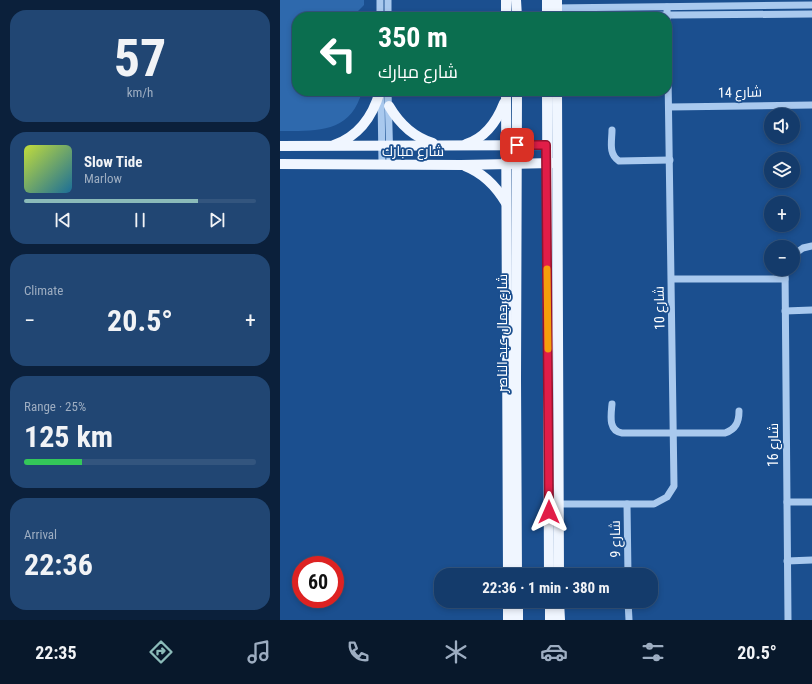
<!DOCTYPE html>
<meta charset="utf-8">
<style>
:root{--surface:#143b6b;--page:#214673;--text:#f1f3f6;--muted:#9dadc1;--line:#33557e;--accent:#8bbbb9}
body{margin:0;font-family:"Roboto Condensed",Cairo,sans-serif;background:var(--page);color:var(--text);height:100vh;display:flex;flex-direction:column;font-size:15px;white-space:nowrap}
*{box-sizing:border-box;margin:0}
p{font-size:13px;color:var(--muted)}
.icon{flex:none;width:22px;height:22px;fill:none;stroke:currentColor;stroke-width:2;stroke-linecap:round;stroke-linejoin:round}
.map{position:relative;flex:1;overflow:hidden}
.details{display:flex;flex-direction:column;gap:10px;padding:10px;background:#0b203b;width:280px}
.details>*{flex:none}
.hud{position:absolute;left:12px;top:12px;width:380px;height:84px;border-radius:16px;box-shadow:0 2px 6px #0003,0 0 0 1px var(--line);background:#0b6e4f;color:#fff;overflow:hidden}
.buttons{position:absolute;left:484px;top:108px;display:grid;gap:8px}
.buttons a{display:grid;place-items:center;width:36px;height:36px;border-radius:50%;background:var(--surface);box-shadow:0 2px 6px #0003,0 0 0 1px var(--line);font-size:20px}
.speed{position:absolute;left:12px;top:556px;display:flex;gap:8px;font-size:20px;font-weight:700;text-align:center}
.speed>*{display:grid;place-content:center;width:52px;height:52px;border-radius:50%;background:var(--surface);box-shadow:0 2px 6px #0003,0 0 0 1px var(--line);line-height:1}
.speed .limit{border:6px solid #d22;background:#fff;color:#111}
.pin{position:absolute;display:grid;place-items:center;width:34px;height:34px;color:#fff;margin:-17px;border-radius:8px;box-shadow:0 2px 6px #0006}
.me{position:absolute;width:44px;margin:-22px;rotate:0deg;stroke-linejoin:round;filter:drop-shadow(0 0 3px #0008)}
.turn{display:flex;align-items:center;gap:14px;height:84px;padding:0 20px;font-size:18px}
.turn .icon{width:52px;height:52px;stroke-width:2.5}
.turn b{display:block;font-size:28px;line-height:34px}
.big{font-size:30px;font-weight:700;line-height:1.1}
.details .tile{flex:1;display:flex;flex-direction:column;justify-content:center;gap:6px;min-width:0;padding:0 14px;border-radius:16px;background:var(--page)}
.details .dial{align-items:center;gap:0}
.dial b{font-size:52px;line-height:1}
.song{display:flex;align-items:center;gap:12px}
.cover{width:48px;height:48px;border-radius:6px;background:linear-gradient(135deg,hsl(70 70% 55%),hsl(200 70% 35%))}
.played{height:4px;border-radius:2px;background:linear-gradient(90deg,var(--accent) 75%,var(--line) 75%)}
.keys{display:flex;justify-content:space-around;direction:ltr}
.heat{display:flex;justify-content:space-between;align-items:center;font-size:22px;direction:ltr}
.charge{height:6px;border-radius:3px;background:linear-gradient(90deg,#34c759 25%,var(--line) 0)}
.trip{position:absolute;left:154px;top:568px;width:224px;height:40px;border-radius:16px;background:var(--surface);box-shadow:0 2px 6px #0003,0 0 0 1px var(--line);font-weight:700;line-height:40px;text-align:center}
.tabs{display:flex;height:64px;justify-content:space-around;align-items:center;background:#08182b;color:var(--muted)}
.tabs .icon{width:28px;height:28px}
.tabs .selected{color:var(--accent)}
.tabs b{font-size:18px;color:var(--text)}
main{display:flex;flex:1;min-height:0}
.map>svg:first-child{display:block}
.green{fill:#2e69ad}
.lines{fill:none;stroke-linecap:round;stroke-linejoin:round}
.minor{stroke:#a9c9ee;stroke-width:7}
.major{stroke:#f0f6ff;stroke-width:10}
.route-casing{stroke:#92132f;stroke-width:10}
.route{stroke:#e11d48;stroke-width:7}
.slow{stroke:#f59e0b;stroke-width:7}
.labels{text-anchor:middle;stroke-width:3.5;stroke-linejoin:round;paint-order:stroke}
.street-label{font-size:14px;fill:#fff;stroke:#1b4f8f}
</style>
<main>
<section class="details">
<div class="tile dial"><b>57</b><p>km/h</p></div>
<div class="tile">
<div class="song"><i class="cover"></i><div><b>Slow Tide</b><p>Marlow</p></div></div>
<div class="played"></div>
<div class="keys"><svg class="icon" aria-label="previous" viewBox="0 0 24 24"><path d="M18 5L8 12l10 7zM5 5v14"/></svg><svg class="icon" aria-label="pause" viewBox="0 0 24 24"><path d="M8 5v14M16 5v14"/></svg><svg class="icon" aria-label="next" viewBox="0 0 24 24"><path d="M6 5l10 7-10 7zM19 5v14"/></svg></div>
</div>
<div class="tile"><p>Climate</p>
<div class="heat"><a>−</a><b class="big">20.5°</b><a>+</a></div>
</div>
<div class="tile"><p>Range · 25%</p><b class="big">125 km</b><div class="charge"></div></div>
<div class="tile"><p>Arrival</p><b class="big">22:36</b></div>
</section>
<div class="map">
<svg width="532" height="620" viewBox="0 0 532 620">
<rect width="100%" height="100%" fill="#1b4f8f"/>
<path class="green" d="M0,0H84V5L77,12L76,17H17V91H82C71,134 35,131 0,131Z"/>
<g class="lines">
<g class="minor">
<polyline points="100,0 100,17"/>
<polyline points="108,0 108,17"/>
<polyline points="272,8 532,5"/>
<polyline points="273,16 532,14"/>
<polyline points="108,91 110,165"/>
<polyline points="101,95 102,165"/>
<polyline points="389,107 532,105"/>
<path d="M332,130C332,141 328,154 339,161L390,160"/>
<polyline points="513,255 523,248 532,246"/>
<polyline points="505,269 508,620"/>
<polyline points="392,279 505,279"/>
<polyline points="505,311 532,310"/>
<path d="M332,404C331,415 328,431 342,433H445C456,429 459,422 459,411"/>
<polyline points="507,502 532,502"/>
<polyline points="279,504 374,504 387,497 394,486 387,7"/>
<polyline points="347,504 348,575"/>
<polyline points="507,561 532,560"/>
<polyline points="348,601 349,620"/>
</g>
<g class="major">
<polyline points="226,0 226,17"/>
<polyline points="236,0 237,17"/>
<polyline points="267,0 267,17"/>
<polyline points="277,0 277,17"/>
<polyline points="226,91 228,575"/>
<polyline points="237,91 236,379 237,575"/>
<polyline points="267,91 269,575"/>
<polyline points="277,91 279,575"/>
<path d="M109,106C119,123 133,137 153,143"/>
<path d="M186,144C205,138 217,121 224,103"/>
<path d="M54,145C79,136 93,116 100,91"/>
<polyline points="0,146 266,145"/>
<polyline points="0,164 181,165 272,163"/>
<path d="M185,166C203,173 216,186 226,203"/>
<polyline points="228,601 228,620"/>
<polyline points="238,601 238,620"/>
<polyline points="270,601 270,620"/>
<polyline points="279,601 280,620"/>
</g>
</g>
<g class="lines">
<defs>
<polyline id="route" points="237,145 266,145 269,512"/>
</defs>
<use href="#route" class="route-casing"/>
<use href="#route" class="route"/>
<polyline class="slow" points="267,269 268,349"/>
</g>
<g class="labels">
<g class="street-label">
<text transform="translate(460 92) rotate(-1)" y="5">شارع 14</text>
<text x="133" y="156">شارع مبارك</text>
<text transform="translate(379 308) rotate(-91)" y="5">شارع 10</text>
<text transform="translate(222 333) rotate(-90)" y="5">شارع جمال عبد الناصر</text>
<text transform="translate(493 445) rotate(-90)" y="5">شارع 16</text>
<text transform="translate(335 539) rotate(-91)" y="5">شارع 9</text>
</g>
</g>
</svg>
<div class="buttons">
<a><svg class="icon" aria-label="sound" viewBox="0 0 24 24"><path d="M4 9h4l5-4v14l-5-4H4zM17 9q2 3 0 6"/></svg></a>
<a><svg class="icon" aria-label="layers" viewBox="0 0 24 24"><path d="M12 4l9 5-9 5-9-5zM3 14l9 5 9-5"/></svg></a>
<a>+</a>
<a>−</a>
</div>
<div class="speed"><div class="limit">60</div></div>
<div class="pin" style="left:237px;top:145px;background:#d93025"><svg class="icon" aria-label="arrive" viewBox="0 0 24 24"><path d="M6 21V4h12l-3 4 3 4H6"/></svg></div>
<svg class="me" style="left:269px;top:512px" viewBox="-20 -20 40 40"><path d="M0-17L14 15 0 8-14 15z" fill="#e11d48" stroke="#fff" stroke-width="4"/></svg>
<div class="trip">22:36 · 1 min · 380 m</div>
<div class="hud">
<div class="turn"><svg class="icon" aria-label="left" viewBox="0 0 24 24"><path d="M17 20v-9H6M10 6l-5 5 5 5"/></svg><div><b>350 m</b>شارع مبارك</div></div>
</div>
</div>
</main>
<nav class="tabs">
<b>22:35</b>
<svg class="icon selected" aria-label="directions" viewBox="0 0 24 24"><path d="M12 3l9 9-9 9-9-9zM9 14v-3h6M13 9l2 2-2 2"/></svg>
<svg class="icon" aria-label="music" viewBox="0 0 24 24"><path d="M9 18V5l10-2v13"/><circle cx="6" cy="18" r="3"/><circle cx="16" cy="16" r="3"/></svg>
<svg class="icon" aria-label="phone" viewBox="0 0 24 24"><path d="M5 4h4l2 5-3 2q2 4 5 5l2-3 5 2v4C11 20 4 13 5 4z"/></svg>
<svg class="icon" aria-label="climate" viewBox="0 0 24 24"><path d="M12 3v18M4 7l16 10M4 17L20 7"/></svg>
<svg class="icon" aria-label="car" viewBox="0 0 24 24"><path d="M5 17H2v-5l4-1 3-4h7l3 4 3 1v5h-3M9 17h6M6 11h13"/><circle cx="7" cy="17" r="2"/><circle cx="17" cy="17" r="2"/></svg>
<svg class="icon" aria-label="filters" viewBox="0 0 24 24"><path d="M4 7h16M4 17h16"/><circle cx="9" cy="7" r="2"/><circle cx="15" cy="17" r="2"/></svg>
<b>20.5°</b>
</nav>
